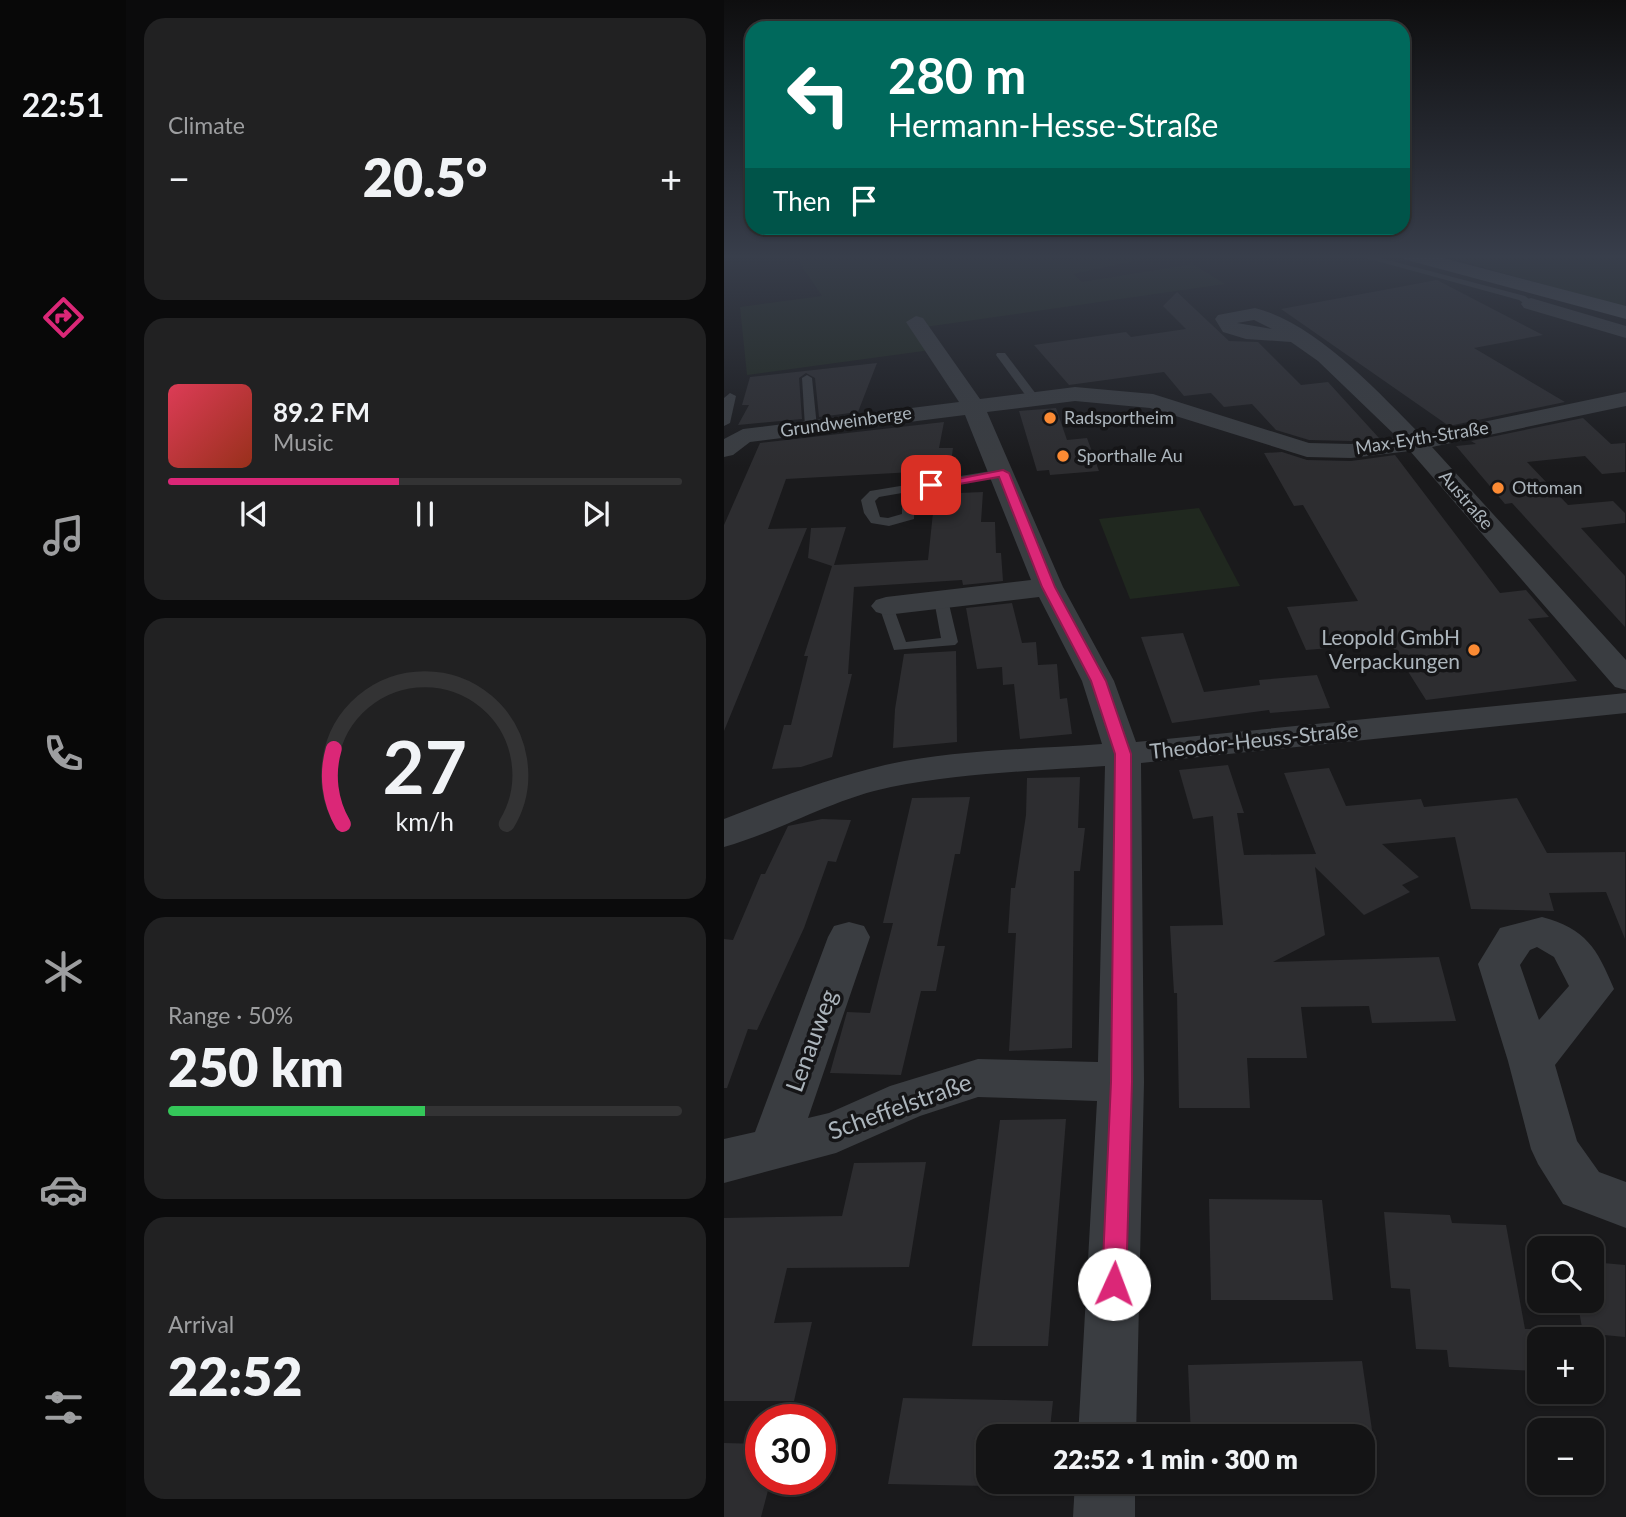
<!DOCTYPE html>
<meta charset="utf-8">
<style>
:root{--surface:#141415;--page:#212122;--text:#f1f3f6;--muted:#9d9ea0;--line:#333334;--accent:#db2777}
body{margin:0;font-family:Lato,sans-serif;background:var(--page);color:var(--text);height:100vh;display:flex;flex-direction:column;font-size:26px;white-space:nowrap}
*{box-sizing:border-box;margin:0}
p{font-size:23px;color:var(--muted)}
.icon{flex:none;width:38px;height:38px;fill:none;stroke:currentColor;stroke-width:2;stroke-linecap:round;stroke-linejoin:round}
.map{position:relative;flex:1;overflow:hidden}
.panel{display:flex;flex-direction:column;gap:18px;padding:18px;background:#0b0b0c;width:598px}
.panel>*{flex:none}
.hud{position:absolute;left:21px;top:21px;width:665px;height:214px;border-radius:21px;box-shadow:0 2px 5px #0004,0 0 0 2px var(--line);background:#00695c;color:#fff;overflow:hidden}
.tools{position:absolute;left:803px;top:1236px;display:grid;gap:14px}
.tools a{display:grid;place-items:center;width:77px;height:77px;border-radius:14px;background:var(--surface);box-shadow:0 2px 5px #0004,0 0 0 2px var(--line);font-size:35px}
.speed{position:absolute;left:21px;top:1404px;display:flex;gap:14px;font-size:35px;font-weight:700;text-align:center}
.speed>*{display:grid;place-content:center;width:91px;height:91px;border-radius:50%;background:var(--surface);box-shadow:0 2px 5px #0004,0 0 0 2px var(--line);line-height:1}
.speed .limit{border:10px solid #d22;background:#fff;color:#111}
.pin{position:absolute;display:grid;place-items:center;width:60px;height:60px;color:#fff;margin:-30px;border-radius:14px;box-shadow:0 4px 10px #0006}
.me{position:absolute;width:77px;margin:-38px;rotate:2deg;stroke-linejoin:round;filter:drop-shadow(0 0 5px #0008)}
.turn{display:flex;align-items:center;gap:24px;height:147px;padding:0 28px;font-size:32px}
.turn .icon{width:91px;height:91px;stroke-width:2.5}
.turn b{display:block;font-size:49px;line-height:60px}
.then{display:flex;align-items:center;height:66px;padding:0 28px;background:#0003;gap:14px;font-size:26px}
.big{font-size:52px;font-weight:800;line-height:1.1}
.panel .widget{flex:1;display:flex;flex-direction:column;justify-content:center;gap:10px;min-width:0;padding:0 24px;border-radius:21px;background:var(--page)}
.panel .dial{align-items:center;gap:0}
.dial svg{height:182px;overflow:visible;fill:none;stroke:var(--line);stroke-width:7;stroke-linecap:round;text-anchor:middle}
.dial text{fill:var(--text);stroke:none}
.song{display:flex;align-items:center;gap:21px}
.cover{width:84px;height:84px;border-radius:10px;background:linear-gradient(135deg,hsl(350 70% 55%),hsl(10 70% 35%))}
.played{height:7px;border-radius:4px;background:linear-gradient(90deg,var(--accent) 45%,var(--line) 45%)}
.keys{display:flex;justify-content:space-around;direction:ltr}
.heat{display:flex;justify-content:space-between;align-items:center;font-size:38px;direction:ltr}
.charge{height:10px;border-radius:5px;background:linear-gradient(90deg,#34c759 50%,var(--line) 0)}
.trip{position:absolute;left:252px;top:1424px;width:399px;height:70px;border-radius:21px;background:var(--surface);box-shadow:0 2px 5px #0004,0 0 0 2px var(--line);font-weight:800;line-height:70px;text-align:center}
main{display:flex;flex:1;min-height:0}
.menu{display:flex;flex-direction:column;width:126px;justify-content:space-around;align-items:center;background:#080808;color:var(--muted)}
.menu .icon{width:49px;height:49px}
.menu .on{color:var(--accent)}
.menu b{font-size:32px;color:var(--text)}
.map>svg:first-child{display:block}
.green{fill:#20281f}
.building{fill:#2d2d30}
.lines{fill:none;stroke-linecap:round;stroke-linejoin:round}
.service{fill:#3a3d41;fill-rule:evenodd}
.minor{fill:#3a3d41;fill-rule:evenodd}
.secondary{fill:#484d52;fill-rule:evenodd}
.route{fill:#db2777;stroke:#8e194d;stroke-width:2}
.poi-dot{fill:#fb8a33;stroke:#151517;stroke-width:2.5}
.labels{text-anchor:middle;stroke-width:7;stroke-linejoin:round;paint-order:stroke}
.far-poi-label{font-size:18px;fill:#acb5bc;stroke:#151517;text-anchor:start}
.far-street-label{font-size:18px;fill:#acb5bc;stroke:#151517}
.poi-label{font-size:21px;fill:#acb5bc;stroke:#151517;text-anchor:end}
.street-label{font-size:21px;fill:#acb5bc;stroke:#151517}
.near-street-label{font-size:24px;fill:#acb5bc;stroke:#151517}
</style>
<main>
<nav class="menu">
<b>22:51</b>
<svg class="icon on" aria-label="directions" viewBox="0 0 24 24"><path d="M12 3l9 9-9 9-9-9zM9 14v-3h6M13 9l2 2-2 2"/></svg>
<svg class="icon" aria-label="music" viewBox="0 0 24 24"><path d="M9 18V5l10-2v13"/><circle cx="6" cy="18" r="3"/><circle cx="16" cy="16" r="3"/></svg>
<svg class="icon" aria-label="phone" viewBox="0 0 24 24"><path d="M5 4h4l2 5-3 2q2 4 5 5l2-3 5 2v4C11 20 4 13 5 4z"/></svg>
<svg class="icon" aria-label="climate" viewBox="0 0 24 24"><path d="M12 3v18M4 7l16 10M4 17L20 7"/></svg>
<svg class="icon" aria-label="car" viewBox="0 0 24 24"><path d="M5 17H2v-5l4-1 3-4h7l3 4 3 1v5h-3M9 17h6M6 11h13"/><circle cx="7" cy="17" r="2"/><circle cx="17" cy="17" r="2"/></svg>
<svg class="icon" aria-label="filters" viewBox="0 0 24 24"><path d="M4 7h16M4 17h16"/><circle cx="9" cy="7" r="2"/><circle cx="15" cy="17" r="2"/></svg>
</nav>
<section class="panel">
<div class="widget"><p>Climate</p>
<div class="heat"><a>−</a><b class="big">20.5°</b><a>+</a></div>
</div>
<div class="widget">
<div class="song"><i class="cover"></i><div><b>89.2 FM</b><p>Music</p></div></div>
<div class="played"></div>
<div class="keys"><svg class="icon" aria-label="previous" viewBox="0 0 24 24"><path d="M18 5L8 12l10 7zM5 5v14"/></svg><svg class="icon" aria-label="pause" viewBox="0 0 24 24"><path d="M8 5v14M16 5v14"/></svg><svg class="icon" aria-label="next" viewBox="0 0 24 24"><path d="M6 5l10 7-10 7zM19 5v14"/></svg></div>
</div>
<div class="widget dial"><svg viewBox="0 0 100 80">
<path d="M14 69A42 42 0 1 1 86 69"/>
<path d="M14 69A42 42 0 0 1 10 36" stroke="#db2777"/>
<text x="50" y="56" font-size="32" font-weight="700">27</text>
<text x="50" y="72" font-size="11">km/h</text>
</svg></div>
<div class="widget"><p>Range · 50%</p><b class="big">250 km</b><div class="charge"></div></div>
<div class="widget"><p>Arrival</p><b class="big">22:52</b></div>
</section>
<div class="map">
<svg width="902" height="1517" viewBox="0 0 902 1517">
<rect width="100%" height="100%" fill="#1a1a1c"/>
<g class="green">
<polygon points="74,255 325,255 331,261 370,255 438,255 349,274 358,282 469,264 501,284 194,328 207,350 23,375 16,307 98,296 77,265"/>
<polygon points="717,255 878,255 901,261 901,308"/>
<polygon points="475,508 516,586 406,599 375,519"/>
</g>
<g class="building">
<polygon points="713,280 819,335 750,348 841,402 725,426 557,309"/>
<polygon points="453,292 505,341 534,342 577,385 604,382 655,438 627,441 585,440 552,430 528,404 500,407 487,393 460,396 440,372 345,385 310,345 402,332 407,337 462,329 439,306"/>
<polygon points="153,363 134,412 95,417 91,378 82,373 75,378 78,419 14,425 25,405 18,405 26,377"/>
<polygon points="332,408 343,440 363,438 375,471 326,475 325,470 313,471 295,411"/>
<polygon points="859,418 887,444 901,443 901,472 878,474 861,456 803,462 844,505 889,501 901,513 901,523 857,528 901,576 901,627 788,503 781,504 732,446 752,444 747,441"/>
<polygon points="220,422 215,448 229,448 226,470 62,479 44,529 83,528 0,731 0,525 36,443"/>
<polygon points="558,452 583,460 627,461 671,455 776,593 802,590 825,617 804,619 853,681 702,700 666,643 582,650 563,607 634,601 579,505 570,506 540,453"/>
<polygon points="259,492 257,522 271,522 272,553 277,553 279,581 239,585 238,580 130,587 124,674 128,674 108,757 77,767 48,769 60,725 67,725 84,656 80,656 108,566 84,558 87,528 122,527 110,565 204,560 211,494"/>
<polygon points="288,603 298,643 312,642 314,665 333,664 336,699 343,698 348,734 296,739 290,684 279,685 278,667 253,669 242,608"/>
<polygon points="459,633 480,692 536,685 535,680 593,675 606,708 546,713 545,710 448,723 417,637"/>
<polygon points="232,651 233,742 169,748 171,709 180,654"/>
<polygon points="504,765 520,813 513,813 520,855 592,854 560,773 605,768 622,806 697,799 700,807 793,798 823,853 901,852 901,939 882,892 825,893 830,911 747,909 731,837 658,844 695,877 678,885 686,892 640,915 591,867 601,935 549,962 715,957 732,1021 648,1023 645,1006 577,1007 583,1058 523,1058 526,1108 455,1108 453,993 450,993 446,926 499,925 489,816 469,819 455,770"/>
<polygon points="356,777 354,828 361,828 356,871 350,871 348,1048 285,1051 292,933 284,933 287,888 291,888 302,815 303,778"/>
<polygon points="246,797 236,854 231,854 213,946 221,946 212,991 197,991 177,1075 106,1073 123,1012 146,1013 169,923 159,923 188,798"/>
<polygon points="98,819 127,820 112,862 104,861 80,928 33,1030 24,1029 3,1088 0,1088 0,939 9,940 37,874 41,874 64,826"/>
<polygon points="342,1119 324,1346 248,1346 276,1120"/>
<polygon points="202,1162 185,1267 63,1268 50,1323 88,1322 70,1401 0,1401 0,1218 118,1216 130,1163"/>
<polygon points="485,1199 598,1200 609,1300 487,1300"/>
<polygon points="660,1212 726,1215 728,1223 782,1225 801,1329 810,1329 816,1371 725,1367 723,1350 692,1349 686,1289 667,1288"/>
<polygon points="868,1262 901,1265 901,1337 859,1333 853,1300 868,1300"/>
<polygon points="638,1361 649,1437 467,1437 464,1365"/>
<polygon points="179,1398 329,1401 325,1437 264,1437 264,1486 164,1484"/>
<polygon points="0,1443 37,1444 37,1479 47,1479 37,1517 0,1517"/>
</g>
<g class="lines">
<g class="service">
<polygon points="631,255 645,255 801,296 812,304 804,306 795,300"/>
<polygon points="273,353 281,353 315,398 313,400 305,400 272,355"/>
<polygon points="83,375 88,378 93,427 87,431 81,427 78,378"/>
<polygon points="6,393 12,396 6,423 0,426 0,398"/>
<path d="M279,469L285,473L283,476L191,491L190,519L165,526L147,523L140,513L137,500L146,491ZM178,493V514L164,518L156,517L151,501L155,497Z"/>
<polygon points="217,596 224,600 234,642 231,645 170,650 155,606 157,603 162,602 169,606 182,642 217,638 210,600"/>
</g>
<g class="minor">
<polygon points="807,298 902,326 902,338 800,308 797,304 800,300"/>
<path d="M531,308C592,323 653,391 697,435L902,392V406L708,447L902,660V690L891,687L686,451L627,458L583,457L426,408L351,401L263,412L339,587L390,681L412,742L902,693V713L417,763L420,1082L412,1437H354L373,1101L254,1097L196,1116L112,1153L0,1183V1139L31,1132L104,937L110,926L125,922L140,926L146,937L84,1118L105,1113L166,1086L254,1059L374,1062L381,766C310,771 237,773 167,787C108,799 57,831 0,847V819C53,798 106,778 161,765C227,750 310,749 378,744L358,681L315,597L162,615L152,612L147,606L152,600L162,597L307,580L241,415L26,442L9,455L0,457V439L19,429L235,402L182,322L192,316L199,318L256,399L351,387L429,394L585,443L627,444L674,438L594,361L567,342L522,339L499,332L491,319L494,315ZM530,320L548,329L513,323Z"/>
<path d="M818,917C862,929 873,948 890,989L831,1065L853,1141L875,1172L902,1182V1228L839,1204L814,1164L807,1149L784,1061L754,964L776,928ZM813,947L830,957L845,986L815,1020L796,965L806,950Z"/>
<polygon points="351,1482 411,1482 411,1517 349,1517"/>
</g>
<polygon class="secondary" points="676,255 708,255 902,306 902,319 679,259"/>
</g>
<linearGradient id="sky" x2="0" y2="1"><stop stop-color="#0e0e0f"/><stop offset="0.55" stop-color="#383e4b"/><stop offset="1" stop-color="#383e4b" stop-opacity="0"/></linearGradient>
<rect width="902" height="467" fill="url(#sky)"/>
<polygon class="route" points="279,470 285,473 331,587 382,681 407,754 408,1082 402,1284 398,1292 390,1296 381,1292 378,1284 387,1082 391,754 367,681 318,587 275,477 207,489 202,485"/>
<g class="poi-dot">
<circle cx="326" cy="418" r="7"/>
<circle cx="339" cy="456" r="7"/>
<circle cx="774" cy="488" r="7"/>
<circle cx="750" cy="650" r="7"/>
</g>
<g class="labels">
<g class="far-poi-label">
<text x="340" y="424">Radsportheim</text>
<text x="353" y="462">Sporthalle Au</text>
<text x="788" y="494">Ottoman</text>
</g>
<g class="far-street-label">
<text transform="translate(122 422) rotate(-8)" y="6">Grundweinberge</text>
<text transform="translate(698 438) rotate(-9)" y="6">Max-Eyth-Straße</text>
<text transform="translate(742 500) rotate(49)" y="6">Austraße</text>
</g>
<g class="poi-label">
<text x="736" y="645">Leopold GmbH<tspan x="736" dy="24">Verpackungen</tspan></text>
</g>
<g class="street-label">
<text transform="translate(530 741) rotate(-6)" y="7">Theodor-Heuss-Straße</text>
</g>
<g class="near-street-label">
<text transform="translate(88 1041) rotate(-70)" y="8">Lenauweg</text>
<text transform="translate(176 1107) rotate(-20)" y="8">Scheffelstraße</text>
</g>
</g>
</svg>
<div class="tools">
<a><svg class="icon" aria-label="search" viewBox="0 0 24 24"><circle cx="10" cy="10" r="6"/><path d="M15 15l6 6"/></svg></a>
<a>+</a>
<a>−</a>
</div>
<div class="speed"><div class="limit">30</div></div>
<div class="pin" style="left:207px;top:485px;background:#d93025"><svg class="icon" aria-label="arrive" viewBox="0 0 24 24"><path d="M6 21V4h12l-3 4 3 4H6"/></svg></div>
<svg class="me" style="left:390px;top:1284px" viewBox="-20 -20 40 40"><circle r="19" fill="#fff"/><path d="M0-13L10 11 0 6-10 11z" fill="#db2777"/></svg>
<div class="trip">22:52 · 1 min · 300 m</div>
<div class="hud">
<div class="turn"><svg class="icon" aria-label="left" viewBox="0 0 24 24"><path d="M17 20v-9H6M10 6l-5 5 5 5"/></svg><div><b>280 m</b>Hermann-Hesse-Straße</div></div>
<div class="then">Then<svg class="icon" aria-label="arrive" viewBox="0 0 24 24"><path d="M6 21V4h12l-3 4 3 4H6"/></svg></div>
</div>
</div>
</main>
